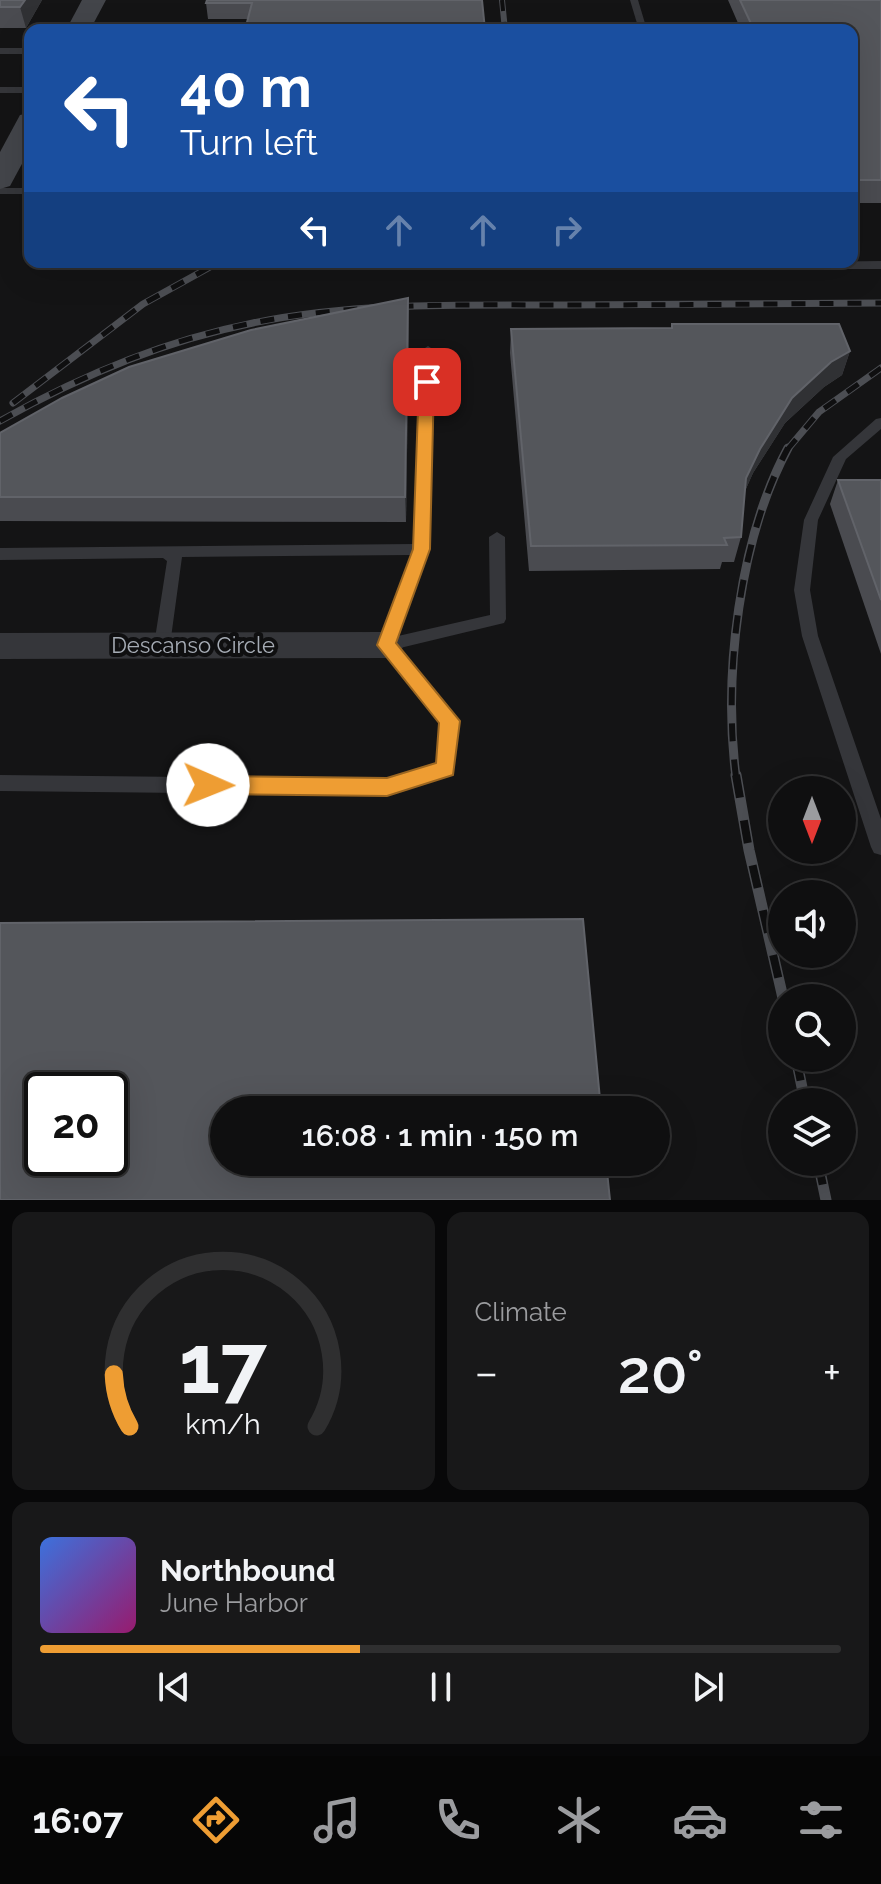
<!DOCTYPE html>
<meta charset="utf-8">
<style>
:root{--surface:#0f0f10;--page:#181819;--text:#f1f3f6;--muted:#9b9c9f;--line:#2f2f30;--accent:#ee9d33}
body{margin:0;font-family:Raleway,sans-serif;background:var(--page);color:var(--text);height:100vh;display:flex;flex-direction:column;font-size:30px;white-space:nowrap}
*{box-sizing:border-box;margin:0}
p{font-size:26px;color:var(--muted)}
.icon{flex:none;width:44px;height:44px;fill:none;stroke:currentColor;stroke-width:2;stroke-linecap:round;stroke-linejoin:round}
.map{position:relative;height:1200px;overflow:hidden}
.panel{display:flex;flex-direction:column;gap:12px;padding:12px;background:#080809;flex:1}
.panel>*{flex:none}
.top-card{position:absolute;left:24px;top:24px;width:834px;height:244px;border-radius:16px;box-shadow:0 8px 32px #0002,0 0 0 2px var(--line);background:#1a4fa0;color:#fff;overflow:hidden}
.needle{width:52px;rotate:180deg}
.controls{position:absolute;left:768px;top:776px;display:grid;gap:16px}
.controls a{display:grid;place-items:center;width:88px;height:88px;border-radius:50%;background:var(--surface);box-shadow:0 8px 32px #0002,0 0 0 2px var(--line);font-size:40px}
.speed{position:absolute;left:24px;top:1072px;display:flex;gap:16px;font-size:40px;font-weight:700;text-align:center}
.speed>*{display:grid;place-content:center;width:104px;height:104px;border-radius:50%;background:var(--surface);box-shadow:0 8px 32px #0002,0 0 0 2px var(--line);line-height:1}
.speed .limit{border:4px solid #111;border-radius:12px;background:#fff;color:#111}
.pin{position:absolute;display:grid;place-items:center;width:68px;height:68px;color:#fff;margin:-34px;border-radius:16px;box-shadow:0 4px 12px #0006}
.me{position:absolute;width:88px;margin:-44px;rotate:91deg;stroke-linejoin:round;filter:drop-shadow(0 0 6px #0008)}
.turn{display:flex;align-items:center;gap:28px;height:168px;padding:0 24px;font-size:36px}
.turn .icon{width:104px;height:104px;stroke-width:2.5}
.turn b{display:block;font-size:56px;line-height:68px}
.lanes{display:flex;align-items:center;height:76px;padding:0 24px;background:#0003;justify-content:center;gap:40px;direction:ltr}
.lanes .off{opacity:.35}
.big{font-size:60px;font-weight:600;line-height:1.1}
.panel .card{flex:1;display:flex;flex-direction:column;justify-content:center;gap:12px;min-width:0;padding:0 28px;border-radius:16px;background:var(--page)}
.panel .dial{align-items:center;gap:0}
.dial svg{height:208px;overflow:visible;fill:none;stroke:var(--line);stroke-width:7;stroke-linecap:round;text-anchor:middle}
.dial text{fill:var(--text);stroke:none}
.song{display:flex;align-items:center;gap:24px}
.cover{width:96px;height:96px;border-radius:12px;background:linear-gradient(135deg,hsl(220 70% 55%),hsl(320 70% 35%))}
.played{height:8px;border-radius:4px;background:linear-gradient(90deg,var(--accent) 40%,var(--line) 40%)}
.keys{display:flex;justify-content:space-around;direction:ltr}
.heat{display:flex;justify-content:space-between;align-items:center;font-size:44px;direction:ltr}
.panel .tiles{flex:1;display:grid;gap:12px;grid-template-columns:1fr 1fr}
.card:last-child{grid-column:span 2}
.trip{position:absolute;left:210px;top:1096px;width:460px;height:80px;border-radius:40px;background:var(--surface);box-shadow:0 8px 32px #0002,0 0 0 2px var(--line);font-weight:600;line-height:80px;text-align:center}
.tab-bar{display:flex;height:128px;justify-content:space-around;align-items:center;background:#060606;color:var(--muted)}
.tab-bar .icon{width:56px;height:56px}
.tab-bar .on{color:var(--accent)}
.tab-bar b{font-size:36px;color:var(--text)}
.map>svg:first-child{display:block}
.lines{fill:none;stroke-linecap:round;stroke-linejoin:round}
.lane{fill:#35363a;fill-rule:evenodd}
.street{fill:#35363a;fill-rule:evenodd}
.secondary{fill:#43454a;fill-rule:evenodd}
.rail-far3-casing{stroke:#4c4e53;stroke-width:6}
.rail-far2-casing{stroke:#4c4e53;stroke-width:7}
.rail-far1-casing{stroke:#4c4e53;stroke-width:9}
.rail-casing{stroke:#4c4e53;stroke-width:11}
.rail-far3{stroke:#0f0f10;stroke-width:4;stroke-dasharray:11;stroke-linecap:butt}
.rail-far2{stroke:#0f0f10;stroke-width:5;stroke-dasharray:14;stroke-linecap:butt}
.rail-far1{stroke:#0f0f10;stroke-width:6;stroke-dasharray:18;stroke-linecap:butt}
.rail{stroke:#0f0f10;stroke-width:8;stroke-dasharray:23;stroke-linecap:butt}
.wall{fill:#4a4b50}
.shaded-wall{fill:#303134}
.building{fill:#54565b;stroke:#616369;stroke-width:2;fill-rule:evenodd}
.route{fill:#ee9d33;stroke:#9b6621;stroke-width:2}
.labels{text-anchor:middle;stroke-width:8;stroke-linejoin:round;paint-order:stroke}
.street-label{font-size:22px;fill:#a6acb5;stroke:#0f0f10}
</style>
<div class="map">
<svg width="881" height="1200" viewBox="0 0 881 1200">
<rect width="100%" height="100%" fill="#141415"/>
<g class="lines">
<g class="lane">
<polygon points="630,0 638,0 647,30 639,30"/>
<polygon points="80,22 213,25 217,30 77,27 76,25"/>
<rect x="0" y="48" width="30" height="6"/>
<rect x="0" y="87" width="30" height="6"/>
<rect x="0" y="188" width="30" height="6"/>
<polygon points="881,261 881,269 823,269 808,262"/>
<polygon points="428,346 434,350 429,549 398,636 490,615 489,537 497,532 505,537 506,619 504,623 400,648 459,721 452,773 387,795 0,791 0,775 387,779 437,763 441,723 379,645 411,555 182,557 170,645 168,650 156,650 154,645 167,561 163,558 0,560 0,548 414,544 422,350"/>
<polygon points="881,418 881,429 846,459 818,520 810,590 818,636 881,819 881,855 874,853 871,847 802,636 794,590 804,520 833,457 876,419"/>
</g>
<polygon class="street" points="387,632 399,636 404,645 399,654 387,658 0,659 0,633"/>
<g class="secondary">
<polygon points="82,0 106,0 90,30 66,30"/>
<polygon points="30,113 30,149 10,186 0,189 0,152 20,115"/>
</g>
<defs>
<polyline id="rail-far3" points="502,0 505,30"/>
<g id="rail-far2">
<polyline points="13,403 143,304 219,262"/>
<path d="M0,421C80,376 163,341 253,323C356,302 462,305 566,305C671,305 776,304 881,303"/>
<polyline points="787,450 819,412 881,368"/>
</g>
<path id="rail-far1" d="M736,777C723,675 739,539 788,448"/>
<g id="rail">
<polyline points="736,775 749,850 783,998"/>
<polyline points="796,1058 805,1102"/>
<polyline points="818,1162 826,1200"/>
</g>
</defs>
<use href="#rail-far3" class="rail-far3-casing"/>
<use href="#rail-far2" class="rail-far2-casing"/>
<use href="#rail-far1" class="rail-far1-casing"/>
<use href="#rail" class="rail-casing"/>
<use href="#rail-far3" class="rail-far3"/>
<use href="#rail-far2" class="rail-far2"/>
<use href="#rail-far1" class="rail-far1"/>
<use href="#rail" class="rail"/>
</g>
<g class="wall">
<polygon points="0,0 42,0 26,28 0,28"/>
<polygon points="482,0 248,19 208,19 206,3"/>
<polygon points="728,0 881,0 881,203 852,203 852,30 741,30"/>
<polygon points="409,322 406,522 0,521 0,433"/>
<polygon points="672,324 850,351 842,375 824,387 785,423 753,473 745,491 741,537 734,562 722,562 720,569 529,571 510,353 511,329 671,328"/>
<polygon points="838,480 881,480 881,654 830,504"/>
</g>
<g class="shaded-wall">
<polygon points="25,0 42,0 26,28 20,7"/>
<polygon points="408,298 409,322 406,522 405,497"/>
<polygon points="850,351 842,375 824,387 785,423 753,473 740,502 746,478 760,449 792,398 831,362"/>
</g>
<g class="building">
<polygon points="0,0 25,0 20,7 0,7"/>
<polygon points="207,0 482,0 485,30 245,30 252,3 206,3"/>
<polygon points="740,0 881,0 881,180 852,180 852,30 754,30"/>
<polygon points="408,298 405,497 0,497 0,433 62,398 129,367 251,330"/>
<polygon points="672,324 839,324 850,351 831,362 792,398 760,449 746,478 741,537 724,538 727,545 531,546 511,329 672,328"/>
<polygon points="838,480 881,480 881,600"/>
<path d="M583,919L601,1110H224V1162H606L610,1200H0V923ZM42,1090H110V1158H42Z"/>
</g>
<polygon class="route" points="427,377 434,382 430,549 396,643 460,721 453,775 387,796 208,794 201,791 198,785 201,779 208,776 387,778 436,763 439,723 377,645 413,549 419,382"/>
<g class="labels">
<g class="street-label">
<text x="193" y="653">Descanso Circle</text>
</g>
</g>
</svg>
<div class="controls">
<a><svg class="needle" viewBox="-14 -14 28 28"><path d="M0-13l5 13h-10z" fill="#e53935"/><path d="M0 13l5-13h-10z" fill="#9b9c9f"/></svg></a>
<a><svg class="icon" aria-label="sound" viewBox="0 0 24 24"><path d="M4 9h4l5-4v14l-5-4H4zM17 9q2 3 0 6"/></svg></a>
<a><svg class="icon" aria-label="search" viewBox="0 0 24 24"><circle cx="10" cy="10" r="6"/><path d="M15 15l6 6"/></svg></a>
<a><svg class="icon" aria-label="layers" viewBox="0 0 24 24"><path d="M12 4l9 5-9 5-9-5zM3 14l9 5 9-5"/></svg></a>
</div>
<div class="speed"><div class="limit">20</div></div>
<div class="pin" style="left:427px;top:382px;background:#d93025"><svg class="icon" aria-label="arrive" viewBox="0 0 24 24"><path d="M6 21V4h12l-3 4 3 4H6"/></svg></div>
<svg class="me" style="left:208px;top:785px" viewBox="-20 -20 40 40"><circle r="19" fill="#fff"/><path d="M0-13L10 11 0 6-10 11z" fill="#ee9d33"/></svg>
<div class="trip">16:08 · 1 min · 150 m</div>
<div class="top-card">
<div class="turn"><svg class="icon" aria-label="left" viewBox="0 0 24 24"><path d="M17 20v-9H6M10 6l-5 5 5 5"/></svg><div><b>40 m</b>Turn left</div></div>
<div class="lanes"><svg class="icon" aria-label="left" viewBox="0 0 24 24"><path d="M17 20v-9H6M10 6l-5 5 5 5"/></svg><svg class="icon off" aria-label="ahead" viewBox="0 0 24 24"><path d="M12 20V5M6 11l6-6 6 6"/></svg><svg class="icon off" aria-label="ahead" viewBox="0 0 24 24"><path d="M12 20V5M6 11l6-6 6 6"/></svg><svg class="icon off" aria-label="right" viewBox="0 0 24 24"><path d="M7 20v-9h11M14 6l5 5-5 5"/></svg></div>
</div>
</div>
<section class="panel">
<div class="tiles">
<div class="card dial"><svg viewBox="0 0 100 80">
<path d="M14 69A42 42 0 1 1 86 69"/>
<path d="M14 69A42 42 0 0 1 8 49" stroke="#ee9d33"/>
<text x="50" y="56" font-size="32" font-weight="700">17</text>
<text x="50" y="72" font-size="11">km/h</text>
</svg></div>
<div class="card"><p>Climate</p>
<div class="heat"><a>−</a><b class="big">20°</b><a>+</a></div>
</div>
<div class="card">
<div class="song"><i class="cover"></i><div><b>Northbound</b><p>June Harbor</p></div></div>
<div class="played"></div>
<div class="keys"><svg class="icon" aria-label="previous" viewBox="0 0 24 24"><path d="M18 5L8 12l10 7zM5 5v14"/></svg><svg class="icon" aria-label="pause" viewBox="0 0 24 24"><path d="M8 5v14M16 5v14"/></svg><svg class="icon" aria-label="next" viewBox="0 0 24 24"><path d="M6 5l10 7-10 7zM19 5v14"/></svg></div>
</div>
</div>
</section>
<nav class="tab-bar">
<b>16:07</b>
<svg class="icon on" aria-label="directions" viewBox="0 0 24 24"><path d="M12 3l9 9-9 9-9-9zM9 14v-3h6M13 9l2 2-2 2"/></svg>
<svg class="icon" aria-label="music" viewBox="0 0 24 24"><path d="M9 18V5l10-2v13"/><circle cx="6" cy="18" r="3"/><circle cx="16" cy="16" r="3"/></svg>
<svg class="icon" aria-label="phone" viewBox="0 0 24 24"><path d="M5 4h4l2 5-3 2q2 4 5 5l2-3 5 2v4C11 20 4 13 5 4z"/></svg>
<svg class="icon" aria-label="climate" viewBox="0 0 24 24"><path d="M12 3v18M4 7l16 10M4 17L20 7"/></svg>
<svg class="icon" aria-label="car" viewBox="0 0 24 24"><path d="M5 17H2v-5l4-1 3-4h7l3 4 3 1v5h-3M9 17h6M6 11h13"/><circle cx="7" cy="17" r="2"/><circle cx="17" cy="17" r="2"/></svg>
<svg class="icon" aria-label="filters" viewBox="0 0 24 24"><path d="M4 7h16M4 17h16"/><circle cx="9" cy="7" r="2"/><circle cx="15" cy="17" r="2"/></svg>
</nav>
